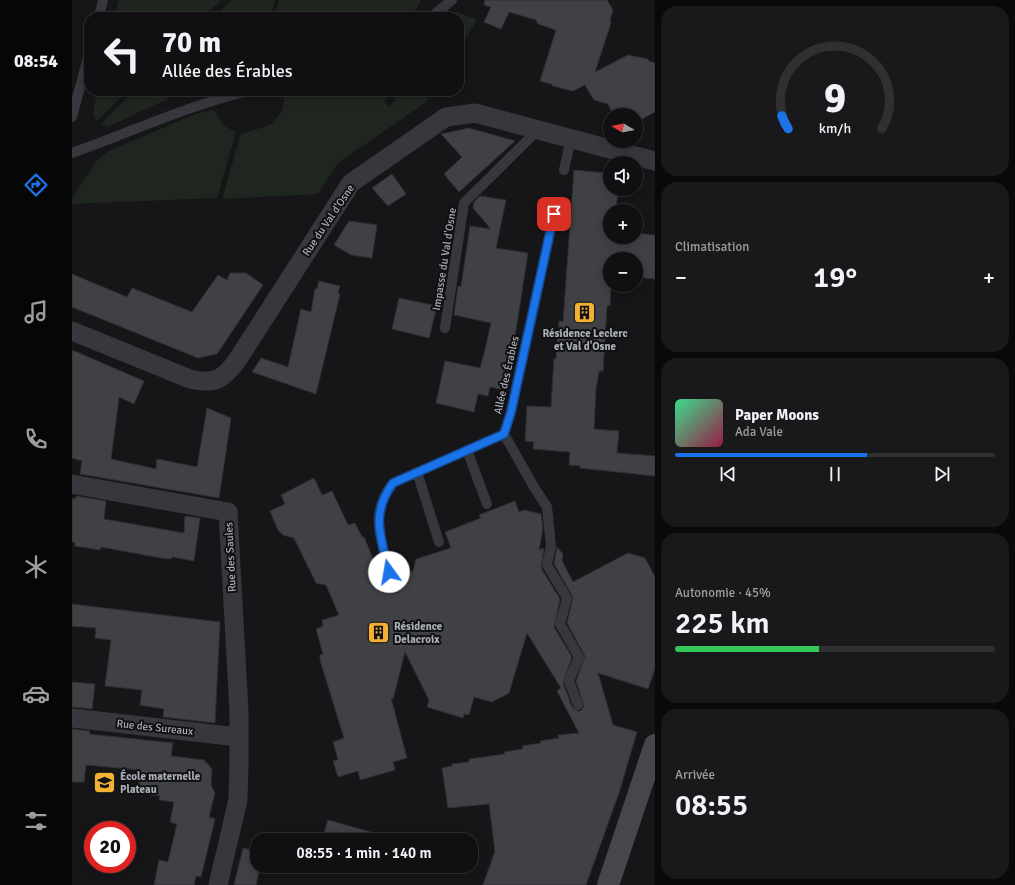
<!DOCTYPE html>
<html lang="fr">
<meta charset="utf-8">
<style>
:root{--surface:#101012;--page:#19191b;--text:#f1f3f6;--muted:#9c9d9f;--line:#303032;--accent:#1a73e8}
body{margin:0;font-family:Signika,sans-serif;background:var(--page);color:var(--text);height:100vh;display:flex;flex-direction:column;font-size:15px;white-space:nowrap}
*{box-sizing:border-box;margin:0}
p{font-size:13px;color:var(--muted)}
.icon{flex:none;width:22px;height:22px;fill:none;stroke:currentColor;stroke-width:2;stroke-linecap:round;stroke-linejoin:round}
.map{position:relative;flex:1;overflow:hidden}
.sheet{display:flex;flex-direction:column;gap:6px;padding:6px;background:#09090a;width:360px}
.sheet>*{flex:none}
.hud{position:absolute;left:12px;top:12px;width:380px;height:84px;border-radius:16px;box-shadow:0 2px 10px #0003,0 0 0 1px var(--line);background:#101012;color:var(--text);overflow:hidden}
.needle{width:26px;rotate:280deg}
.fabs{position:absolute;left:531px;top:108px;display:grid;gap:8px}
.fabs a{display:grid;place-items:center;width:40px;height:40px;border-radius:50%;background:var(--surface);box-shadow:0 2px 10px #0003,0 0 0 1px var(--line);font-size:20px}
.speed{position:absolute;left:12px;top:821px;display:flex;gap:8px;font-size:20px;font-weight:700;text-align:center}
.speed>*{display:grid;place-content:center;width:52px;height:52px;border-radius:50%;background:var(--surface);box-shadow:0 2px 10px #0003,0 0 0 1px var(--line);line-height:1}
.speed .limit{border:6px solid #d22;background:#fff;color:#111}
.pin{position:absolute;display:grid;place-items:center;width:34px;height:34px;color:#fff;margin:-17px;border-radius:8px;box-shadow:0 2px 6px #0006}
.me{position:absolute;width:44px;margin:-22px;rotate:347deg;stroke-linejoin:round;filter:drop-shadow(0 0 3px #0008)}
.turn{display:flex;align-items:center;gap:14px;height:84px;padding:0 12px;font-size:18px}
.turn .icon{width:52px;height:52px;stroke-width:2.5}
.turn b{display:block;font-size:28px;line-height:34px}
.big{font-size:30px;font-weight:600;line-height:1.1}
.sheet .widget{flex:1;display:flex;flex-direction:column;justify-content:center;gap:6px;min-width:0;padding:0 14px;border-radius:16px;background:var(--page)}
.sheet .dial{align-items:center;gap:0}
.dial svg{height:104px;overflow:visible;fill:none;stroke:var(--line);stroke-width:7;stroke-linecap:round;text-anchor:middle}
.dial text{fill:var(--text);stroke:none}
.song{display:flex;align-items:center;gap:12px}
.cover{width:48px;height:48px;border-radius:6px;background:linear-gradient(135deg,hsl(150 70% 55%),hsl(340 70% 35%))}
.played{height:4px;border-radius:2px;background:linear-gradient(90deg,var(--accent) 60%,var(--line) 60%)}
.keys{display:flex;justify-content:space-around;direction:ltr}
.heat{display:flex;justify-content:space-between;align-items:center;font-size:22px;direction:ltr}
.charge{height:6px;border-radius:3px;background:linear-gradient(90deg,#34c759 45%,var(--line) 0)}
.trip{position:absolute;left:178px;top:833px;width:228px;height:40px;border-radius:16px;background:var(--surface);box-shadow:0 2px 10px #0003,0 0 0 1px var(--line);font-weight:600;line-height:40px;text-align:center}
main{display:flex;flex:1;min-height:0}
.dock{display:flex;flex-direction:column;width:72px;justify-content:space-around;align-items:center;background:#060607;color:var(--muted)}
.dock .icon{width:28px;height:28px}
.dock .active{color:var(--accent)}
.dock b{font-size:18px;color:var(--text)}
.map>svg:first-child{display:block}
.green{fill:#1e261f}
.building{fill:#404145;stroke:#303034}
.lines{fill:none;stroke-linecap:round;stroke-linejoin:round}
.lane{stroke:#37383d;stroke-width:10}
.street{stroke:#37383d;stroke-width:19}
.secondary{stroke:#45474d;stroke-width:22}
.route-casing{stroke:#114b97;stroke-width:10}
.route{stroke:#1a73e8;stroke-width:7}
.labels{text-anchor:middle;stroke-width:4;stroke-linejoin:round;paint-order:stroke}
.street-label{font-size:11px;fill:#a8adb8;stroke:#111113}
.poi-label{font-size:11px;font-weight:bold;fill:#a8adb8;stroke:#111113;text-anchor:start}
</style>
<main>
<nav class="dock">
<b>08:54</b>
<svg class="icon active" aria-label="directions" viewBox="0 0 24 24"><path d="M12 3l9 9-9 9-9-9zM9 14v-3h6M13 9l2 2-2 2"/></svg>
<svg class="icon" aria-label="music" viewBox="0 0 24 24"><path d="M9 18V5l10-2v13"/><circle cx="6" cy="18" r="3"/><circle cx="16" cy="16" r="3"/></svg>
<svg class="icon" aria-label="phone" viewBox="0 0 24 24"><path d="M5 4h4l2 5-3 2q2 4 5 5l2-3 5 2v4C11 20 4 13 5 4z"/></svg>
<svg class="icon" aria-label="climate" viewBox="0 0 24 24"><path d="M12 3v18M4 7l16 10M4 17L20 7"/></svg>
<svg class="icon" aria-label="car" viewBox="0 0 24 24"><path d="M5 17H2v-5l4-1 3-4h7l3 4 3 1v5h-3M9 17h6M6 11h13"/><circle cx="7" cy="17" r="2"/><circle cx="17" cy="17" r="2"/></svg>
<svg class="icon" aria-label="filters" viewBox="0 0 24 24"><path d="M4 7h16M4 17h16"/><circle cx="9" cy="7" r="2"/><circle cx="15" cy="17" r="2"/></svg>
</nav>
<div class="map">
<svg width="583" height="885" viewBox="0 0 583 885">
<rect width="100%" height="100%" fill="#161618"/>
<g class="green">
<polygon points="47,0 149,0 131,17 42,17"/>
<polygon points="160,0 203,0 198,17 141,17"/>
<polygon points="207,0 349,0 345,8 336,17 202,17"/>
<polygon points="385,12 405,20 387,49 387,17 382,17"/>
<polygon points="25,91 55,91 26,120 24,120 21,114"/>
<polygon points="62,91 121,91 100,97 35,127 29,124"/>
<polygon points="222,91 320,91 313,101 317,107 330,91 361,91 353,103 266,163 246,194 150,199 169,134 198,125 210,112 213,94"/>
<polygon points="142,110 152,126 164,132 145,198 0,204 0,198 24,162 35,152 123,114"/>
</g>
<g class="building">
<polygon points="413,0 535,0 541,10 538,20 539,23 523,72 556,55 576,59 577,61 583,63 583,112 570,119 564,117 564,115 539,110 536,104 522,100 513,85 501,91 481,86 479,84 468,81 484,30 466,24 464,20 437,12 429,29 412,22 419,7 412,5"/>
<polygon points="397,128 443,141 387,192 372,174 390,157 369,134"/>
<polygon points="502,170 534,173 533,181 538,181 538,189 546,189 544,211 538,211 538,237 564,237 564,233 583,235 583,279 564,277 564,259 538,259 539,285 538,305 535,306 531,371 527,371 524,389 522,429 547,431 545,453 583,456 583,476 508,468 508,466 497,465 498,452 461,449 462,442 453,441 455,406 479,407 482,359 484,359 487,321 491,322"/>
<polygon points="320,174 334,194 316,206 300,188"/>
<polygon points="408,196 434,200 424,248 456,253 439,362 433,390 418,387 416,396 406,394 402,412 364,403 373,361 408,368 413,350 419,323 382,315 386,286 389,287 398,226 419,229 401,208 402,202"/>
<polygon points="277,221 305,225 300,258 279,255 262,245"/>
<polygon points="158,273 174,273 191,285 145,354 126,358 0,307 0,274 55,297 60,288 120,312 146,275 155,280"/>
<polygon points="247,281 268,286 266,293 268,294 244,394 180,372 189,358 216,367 229,309 239,312 243,289 245,289"/>
<polygon points="327,298 365,306 357,338 320,329"/>
<polygon points="0,350 72,381 62,404 47,397 39,459 84,469 85,459 125,467 135,408 159,418 147,498 8,474 10,461 0,458"/>
<polygon points="242,478 250,495 260,491 276,525 283,523 290,537 292,537 310,580 341,571 344,559 379,548 373,532 409,518 407,515 443,501 447,512 452,510 469,514 471,528 467,550 472,548 469,568 488,599 482,627 500,657 491,683 500,707 505,711 509,711 512,706 504,681 513,656 495,623 501,597 482,564 485,547 491,554 490,561 501,582 556,553 573,558 583,577 583,668 576,689 526,673 541,725 565,732 547,793 514,885 411,885 423,851 417,804 376,808 370,768 380,766 380,764 397,762 397,759 433,754 432,752 451,749 450,746 469,743 468,741 487,738 486,735 507,733 485,691 489,688 455,633 437,693 420,702 402,697 397,715 392,714 391,718 355,707 357,700 333,652 321,699 319,698 335,758 321,762 323,770 288,780 286,771 266,777 261,761 266,760 261,742 272,738 248,660 248,655 251,654 244,629 251,626 250,620 267,615 254,585 244,583 222,538 211,535 206,530 198,511 213,504 209,495"/>
<polygon points="4,496 34,501 32,519 112,533 113,516 128,518 122,561 100,557 99,559 89,558 29,547 28,550 3,546 3,542 0,542 0,498 4,499"/>
<polygon points="0,604 148,622 143,723 91,717 92,709 68,705 70,690 33,686 39,640 23,638 24,628 0,626"/>
<polygon points="0,682 23,684 20,709 0,707"/>
<polygon points="0,729 18,731 17,734 101,743 99,756 132,760 140,769 139,785 143,793 137,817 143,819 129,877 124,876 122,885 82,885 87,860 96,862 105,824 98,822 102,802 87,800 88,796 66,793 68,770 14,765 12,782 0,782"/>
<polygon points="256,820 309,835 308,840 250,840"/>
<polygon points="171,848 185,851 185,866 188,866 184,885 162,885"/>
</g>
<g class="lines">
<g class="lane">
<polyline points="27,17 31,0"/>
<polyline points="359,17 380,0"/>
<polyline points="0,117 17,53"/>
<path d="M0,153C59,132 115,106 176,91"/>
<polyline points="492,170 499,138"/>
<polyline points="482,214 439,412 432,434 462,487 475,507 479,546 475,565 495,598 488,624 507,657 497,681 506,705"/>
<polyline points="373,328 392,203 467,129"/>
<polyline points="395,450 415,504"/>
<polyline points="345,472 367,542"/>
<path d="M317,572C309,537 297,514 321,483L432,434"/>
</g>
<g class="street">
<path d="M0,331L118,379C143,385 152,379 166,359L279,183L374,117L403,113L583,161"/>
<polyline points="0,484 156,512 167,712 167,763 166,800 146,885"/>
<polyline points="0,718 166,737"/>
</g>
<polyline class="secondary" points="536,885 583,745"/>
</g>
<g class="lines">
<defs>
<path id="route" d="M317,572C309,538 298,514 321,483L432,434L439,412L482,214"/>
</defs>
<use href="#route" class="route-casing"/>
<use href="#route" class="route"/>
</g>
<defs>
<symbol id="building-square" viewBox="-11 -11 22 22"><rect x="-9" y="-9" width="18" height="18" rx="4" fill="#f2b134" stroke="#111113"/><path d="M-4-6H4V6H1V3H-1V6H-4ZM-2.5-4.3h1.7v1.8h-1.7ZM.8-4.3h1.7v1.8H.8ZM-2.5-1h1.7V.8h-1.7ZM.8-1h1.7V.8H.8Z" fill="#111"/></symbol>
<symbol id="school-square" viewBox="-11 -11 22 22"><rect x="-9" y="-9" width="18" height="18" rx="4" fill="#f2b134" stroke="#111113"/><path d="M0-5L7-2L0 1L-7-2ZM-4 1L0 2.5L4 1V4Q0 6-4 4Z" fill="#111"/></symbol>
</defs>
<g fill-rule="evenodd">
<use href="#building-square" x="500" y="300" width="25" height="25"/>
<use href="#building-square" x="294" y="620" width="25" height="25"/>
<use href="#school-square" x="20" y="770" width="25" height="25"/>
</g>
<g class="labels">
<g class="street-label">
<text transform="translate(256 220) rotate(-56)" y="4">Rue du Val d'Osne</text>
<text transform="translate(372 259) rotate(-81)" y="4">Impasse du Val d'Osne</text>
<text transform="translate(434 375) rotate(-77)" y="4">Allée des Érables</text>
<text transform="translate(158 557) rotate(-93)" y="4">Rue des Saules</text>
<text transform="translate(83 727) rotate(6)" y="4">Rue des Sureaux</text>
</g>
<g class="poi-label">
<text x="513" y="337" text-anchor="middle">Résidence Leclerc<tspan x="513" dy="13">et Val d'Osne</tspan></text>
<text x="322" y="630">Résidence<tspan x="322" dy="13">Delacroix</tspan></text>
<text x="48" y="780">École maternelle<tspan x="48" dy="13">Plateau</tspan></text>
</g>
</g>
</svg>
<div class="fabs">
<a><svg class="needle" viewBox="-14 -14 28 28"><path d="M0-13l5 13h-10z" fill="#e53935"/><path d="M0 13l5-13h-10z" fill="#9c9d9f"/></svg></a>
<a><svg class="icon" aria-label="sound" viewBox="0 0 24 24"><path d="M4 9h4l5-4v14l-5-4H4zM17 9q2 3 0 6"/></svg></a>
<a>+</a>
<a>−</a>
</div>
<div class="speed"><div class="limit">20</div></div>
<div class="pin" style="left:482px;top:214px;background:#d93025"><svg class="icon" aria-label="arrive" viewBox="0 0 24 24"><path d="M6 21V4h12l-3 4 3 4H6"/></svg></div>
<svg class="me" style="left:317px;top:572px" viewBox="-20 -20 40 40"><circle r="19" fill="#fff"/><path d="M0-13L10 11 0 6-10 11z" fill="#1a73e8"/></svg>
<div class="trip">08:55 · 1 min · 140 m</div>
<div class="hud">
<div class="turn"><svg class="icon" aria-label="left" viewBox="0 0 24 24"><path d="M17 20v-9H6M10 6l-5 5 5 5"/></svg><div><b>70 m</b>Allée des Érables</div></div>
</div>
</div>
<section class="sheet">
<div class="widget dial"><svg viewBox="0 0 100 80">
<path d="M14 69A42 42 0 1 1 86 69"/>
<path d="M14 69A42 42 0 0 1 9 59" stroke="#1a73e8"/>
<text x="50" y="56" font-size="32" font-weight="700">9</text>
<text x="50" y="72" font-size="11">km/h</text>
</svg></div>
<div class="widget"><p>Climatisation</p>
<div class="heat"><a>−</a><b class="big">19°</b><a>+</a></div>
</div>
<div class="widget">
<div class="song"><i class="cover"></i><div><b>Paper Moons</b><p>Ada Vale</p></div></div>
<div class="played"></div>
<div class="keys"><svg class="icon" aria-label="previous" viewBox="0 0 24 24"><path d="M18 5L8 12l10 7zM5 5v14"/></svg><svg class="icon" aria-label="pause" viewBox="0 0 24 24"><path d="M8 5v14M16 5v14"/></svg><svg class="icon" aria-label="next" viewBox="0 0 24 24"><path d="M6 5l10 7-10 7zM19 5v14"/></svg></div>
</div>
<div class="widget"><p>Autonomie · 45%</p><b class="big">225 km</b><div class="charge"></div></div>
<div class="widget"><p>Arrivée</p><b class="big">08:55</b></div>
</section>
</main>
